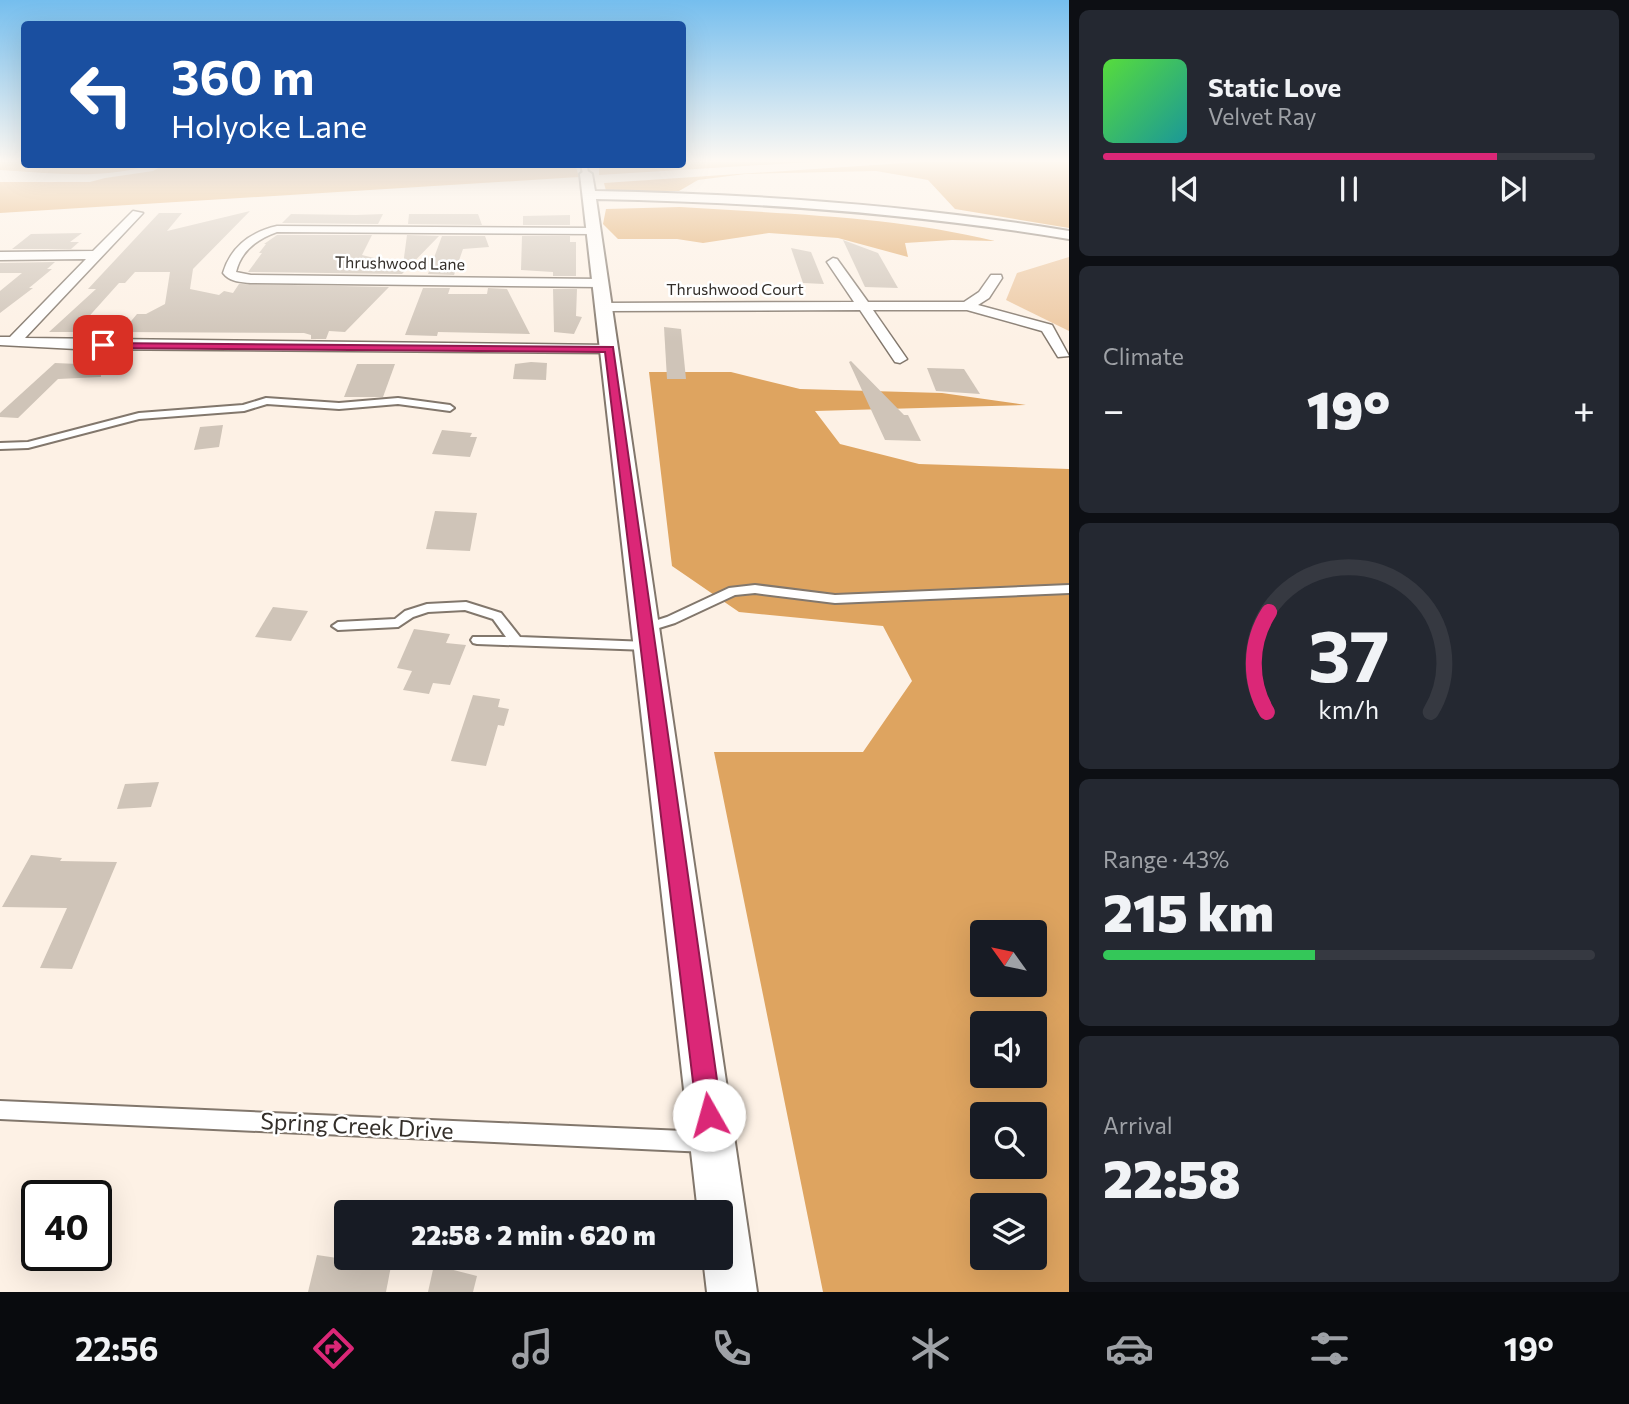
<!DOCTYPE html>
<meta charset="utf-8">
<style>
:root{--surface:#171b24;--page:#242831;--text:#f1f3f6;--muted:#9ea1a6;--line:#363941;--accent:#db2777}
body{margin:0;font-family:Commissioner,sans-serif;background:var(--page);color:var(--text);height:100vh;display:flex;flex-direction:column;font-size:26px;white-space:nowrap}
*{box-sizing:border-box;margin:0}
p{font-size:23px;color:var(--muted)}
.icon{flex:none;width:38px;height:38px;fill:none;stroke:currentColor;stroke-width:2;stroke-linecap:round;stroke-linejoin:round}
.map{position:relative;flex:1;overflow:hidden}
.panel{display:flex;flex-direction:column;gap:10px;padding:10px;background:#0d0f14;width:560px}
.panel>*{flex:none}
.banner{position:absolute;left:21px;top:21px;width:665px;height:147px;border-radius:7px;box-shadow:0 7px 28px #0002;background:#1a4fa0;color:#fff;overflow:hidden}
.needle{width:46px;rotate:303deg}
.fabs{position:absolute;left:970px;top:920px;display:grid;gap:14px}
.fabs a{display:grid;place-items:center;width:77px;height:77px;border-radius:7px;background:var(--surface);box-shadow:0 7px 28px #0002;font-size:35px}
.speed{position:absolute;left:21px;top:1180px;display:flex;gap:14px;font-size:35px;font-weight:700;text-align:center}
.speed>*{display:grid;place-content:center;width:91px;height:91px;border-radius:50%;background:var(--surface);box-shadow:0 7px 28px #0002;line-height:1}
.speed .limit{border:4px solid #111;border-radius:10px;background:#fff;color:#111}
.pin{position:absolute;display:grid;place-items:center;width:60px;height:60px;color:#fff;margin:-30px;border-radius:14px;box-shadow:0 4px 10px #0006}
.me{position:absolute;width:77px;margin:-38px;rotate:353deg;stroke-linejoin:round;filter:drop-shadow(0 0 5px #0008)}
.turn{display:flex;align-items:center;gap:24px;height:147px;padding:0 35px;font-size:32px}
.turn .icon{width:91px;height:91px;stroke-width:2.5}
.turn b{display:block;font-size:49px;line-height:60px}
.big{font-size:52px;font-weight:800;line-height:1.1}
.panel .widget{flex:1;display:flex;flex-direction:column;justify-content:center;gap:10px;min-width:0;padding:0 24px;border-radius:10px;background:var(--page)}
.panel .dial{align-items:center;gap:0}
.dial svg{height:182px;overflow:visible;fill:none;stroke:var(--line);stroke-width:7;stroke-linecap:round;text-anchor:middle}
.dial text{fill:var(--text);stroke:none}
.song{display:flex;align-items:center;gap:21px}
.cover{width:84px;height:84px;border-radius:10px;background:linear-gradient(135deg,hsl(110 70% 55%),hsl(180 70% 35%))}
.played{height:7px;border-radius:4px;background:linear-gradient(90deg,var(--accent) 80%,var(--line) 80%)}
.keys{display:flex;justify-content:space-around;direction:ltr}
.heat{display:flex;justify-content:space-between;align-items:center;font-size:38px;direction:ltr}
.charge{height:10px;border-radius:5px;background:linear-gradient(90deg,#34c759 43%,var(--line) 0)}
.trip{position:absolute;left:334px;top:1200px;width:399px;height:70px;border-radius:7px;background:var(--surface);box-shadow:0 7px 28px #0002;font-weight:800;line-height:70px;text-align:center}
.tabs{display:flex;height:112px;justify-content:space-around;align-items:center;background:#090b0e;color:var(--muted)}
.tabs .icon{width:49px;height:49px}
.tabs .selected{color:var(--accent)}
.tabs b{font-size:32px;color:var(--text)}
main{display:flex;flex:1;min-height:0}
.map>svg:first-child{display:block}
.green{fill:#ecc7a0}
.forest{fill:#dea460;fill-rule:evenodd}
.building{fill:#cfc4b8}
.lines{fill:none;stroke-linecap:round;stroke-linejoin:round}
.service-casing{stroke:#82776c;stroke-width:4}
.minor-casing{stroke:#82776c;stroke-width:3}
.tertiary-casing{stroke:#82776c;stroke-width:4}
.service{fill:#fff;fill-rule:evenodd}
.minor{fill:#fff;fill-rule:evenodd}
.tertiary{fill:#fff;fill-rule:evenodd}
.route{fill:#db2777;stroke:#8e194d;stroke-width:2}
.labels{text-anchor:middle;stroke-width:5;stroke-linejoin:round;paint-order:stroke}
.far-street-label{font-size:16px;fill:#332e29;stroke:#fff}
.near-street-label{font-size:23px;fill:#332e29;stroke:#fff}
</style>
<main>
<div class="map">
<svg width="1069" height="1292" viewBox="0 0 1069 1292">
<rect width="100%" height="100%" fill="#fdf1e5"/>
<polygon class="green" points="1069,257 1069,331 1006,300 1017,273"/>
<g class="forest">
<path d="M0,162H24V164L150,165C102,180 49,173 0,170Z"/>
<polygon points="682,162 810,162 599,175 599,165 682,164"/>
<polygon points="920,162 1069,162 1069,228 955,209 928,180 876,171 745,174 698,180 679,191 606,191 604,183"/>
<polygon points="164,165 575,164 579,177 0,213 0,182 90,182 105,178 153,171"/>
<path d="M680,207C785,214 892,216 995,241L952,240L905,243L908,257L838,238L769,233L703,243L677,239H618L603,224L606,209Z"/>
<path d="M649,372H731L800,389L942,393L1026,405L815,411L840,444L919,464L1069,469V1292H823L714,752H863L912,681L883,626L739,612L672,566ZM982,933H1034V985H982ZM982,1024H1034V1076H982ZM982,1115H1034V1167H982ZM982,1206H1034V1258H982Z"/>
</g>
<g class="building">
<polygon points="250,211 193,269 190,289 219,295 224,291 233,293 239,284 389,287 345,332 329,331 326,339 311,339 311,335 304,333 122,332 137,314 146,314 165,304 170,272 135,272 125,283 119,283 75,332 49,332 96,289 88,289 159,213 182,213 167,231"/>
<polygon points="291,214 356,215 383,214 378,224 282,223"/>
<polygon points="409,214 478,214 482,225 408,224"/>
<polygon points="570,215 570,225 523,225 523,216"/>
<polygon points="82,233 70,242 79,242 71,249 12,249 31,234"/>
<polygon points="277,235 372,235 362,255 403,265 407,235 439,236 402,274 248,272 262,253 259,253 266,244 264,244"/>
<polygon points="442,236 485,236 489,247 463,249 454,275 428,274"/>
<polygon points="522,236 570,236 570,242 576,242 576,276 553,276 553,272 521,270"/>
<polygon points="843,240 878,253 898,288 865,287"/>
<polygon points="791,248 811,252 824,284 803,283"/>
<polygon points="55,262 47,269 52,269 29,288 33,288 0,313 0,291 22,273 0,273 0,263"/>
<polygon points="423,288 450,288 448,294 487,294 488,288 507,289 530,334 438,332 437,336 405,335"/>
<polygon points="553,289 577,289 576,316 582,317 574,334 554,332"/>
<polygon points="664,327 681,329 686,379 667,379"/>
<polygon points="851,361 904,415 908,415 921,441 885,440 849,362"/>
<polygon points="531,362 547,363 546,380 513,379 515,364"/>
<polygon points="55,363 101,365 101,377 58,379 18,418 0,417 0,413"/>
<polygon points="357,364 395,364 383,397 344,397"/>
<polygon points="927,368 964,369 980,394 936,391"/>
<polygon points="223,425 219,447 194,450 200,427"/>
<polygon points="442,430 472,433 470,437 477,437 470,457 432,454"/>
<polygon points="435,511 477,513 470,551 426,549"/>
<polygon points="273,607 308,611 291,641 255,637"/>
<polygon points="414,629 450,634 446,643 466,645 450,685 433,683 429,694 403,690 412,671 397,668"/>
<polygon points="473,695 500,699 498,707 509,709 504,726 498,725 486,766 451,761"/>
<polygon points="159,782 151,807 117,809 125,784"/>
<polygon points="31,855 62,858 60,861 117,862 72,969 40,968 67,908 2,907"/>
<polygon points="317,1255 391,1266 386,1292 308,1292"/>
<polygon points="434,1265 477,1276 473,1292 428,1292"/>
</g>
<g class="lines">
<defs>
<g id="service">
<polygon points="581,164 587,164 588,175 583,174"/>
<polygon points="266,398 339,403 398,398 450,405 454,408 450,411 398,404 339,409 267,404 244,411 139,419 28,448 0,449 0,443 28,442 139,413 243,405"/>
<polygon points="755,585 835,595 1069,585 1069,593 835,603 755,593 735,595 675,623 646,632 640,628 642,625 667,617 729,588"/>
<polygon points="466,602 501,613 520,637 648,642 654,646 648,650 477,644 473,643 471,640 473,637 506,637 493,619 465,610 428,612 413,617 398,627 338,630 332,626 338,622 395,619 405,611 427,604"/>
<polygon points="0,1101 706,1132 713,1135 716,1142 713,1149 706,1152 0,1119"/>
</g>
<g id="minor">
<polygon points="133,211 143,213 25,338 610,345 617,349 610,353 76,349 0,345 0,337 10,337 86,259 0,260 0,252 93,251"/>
<path d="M277,226L594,228L600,231L594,234L277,232C257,239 241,251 236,272L251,275L600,279L606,283L600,287L251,283C240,282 230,282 223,273C231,246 251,232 277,226Z"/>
<polygon points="833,258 837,259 868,302 964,302 979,292 991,275 1001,275 1002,278 989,298 978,305 1052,325 1069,356 1058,357 1042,331 967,310 873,310 907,359 900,363 895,362 860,310 604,311 597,307 604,303 854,302 827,262"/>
</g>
<path id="tertiary" d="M586,170L592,174L595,191C754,194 912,205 1069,231V239C912,213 755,202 596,199L757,1292H707L703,1258H721V1213H698L580,174Z"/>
</defs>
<use href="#service" class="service-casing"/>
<use href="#minor" class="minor-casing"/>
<use href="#tertiary" class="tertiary-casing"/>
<use href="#service" class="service"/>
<use href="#minor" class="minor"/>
<use href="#tertiary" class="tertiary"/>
</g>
<linearGradient id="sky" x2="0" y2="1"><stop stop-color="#75beee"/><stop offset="0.47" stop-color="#fef9f3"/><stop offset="1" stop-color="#fef9f3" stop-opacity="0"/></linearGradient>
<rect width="1069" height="342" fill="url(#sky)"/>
<polygon class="route" points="99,343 613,347 722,1115 718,1124 709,1127 701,1124 697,1115 605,352 103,348 99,347"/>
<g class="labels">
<g class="far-street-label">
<text transform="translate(400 263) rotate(1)" y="6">Thrushwood Lane</text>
<text x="735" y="295">Thrushwood Court</text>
</g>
<g class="near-street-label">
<text transform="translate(357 1126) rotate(3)" y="8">Spring Creek Drive</text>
</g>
</g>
</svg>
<div class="fabs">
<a><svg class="needle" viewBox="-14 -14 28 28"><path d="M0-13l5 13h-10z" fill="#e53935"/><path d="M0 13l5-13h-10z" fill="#9ea1a6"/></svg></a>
<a><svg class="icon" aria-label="sound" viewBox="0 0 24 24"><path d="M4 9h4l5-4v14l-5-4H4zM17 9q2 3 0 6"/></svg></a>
<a><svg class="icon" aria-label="search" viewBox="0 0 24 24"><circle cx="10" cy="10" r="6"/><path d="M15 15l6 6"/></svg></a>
<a><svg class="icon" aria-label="layers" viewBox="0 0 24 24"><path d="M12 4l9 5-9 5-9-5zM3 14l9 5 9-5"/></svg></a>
</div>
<div class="speed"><div class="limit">40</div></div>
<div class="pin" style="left:103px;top:345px;background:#d93025"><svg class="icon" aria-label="arrive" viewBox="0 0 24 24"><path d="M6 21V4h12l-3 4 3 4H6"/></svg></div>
<svg class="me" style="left:709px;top:1115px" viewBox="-20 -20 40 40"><circle r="19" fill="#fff"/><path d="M0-13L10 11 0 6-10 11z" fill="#db2777"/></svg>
<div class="trip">22:58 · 2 min · 620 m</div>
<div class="banner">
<div class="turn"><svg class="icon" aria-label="left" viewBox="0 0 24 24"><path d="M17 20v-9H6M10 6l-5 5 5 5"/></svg><div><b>360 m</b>Holyoke Lane</div></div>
</div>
</div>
<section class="panel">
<div class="widget">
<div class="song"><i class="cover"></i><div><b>Static Love</b><p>Velvet Ray</p></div></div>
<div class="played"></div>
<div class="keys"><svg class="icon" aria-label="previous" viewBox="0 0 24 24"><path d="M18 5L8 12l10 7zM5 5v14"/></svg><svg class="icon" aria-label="pause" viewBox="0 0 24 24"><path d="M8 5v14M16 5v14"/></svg><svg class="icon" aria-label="next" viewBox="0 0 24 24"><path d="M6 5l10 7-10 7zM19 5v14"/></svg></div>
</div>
<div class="widget"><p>Climate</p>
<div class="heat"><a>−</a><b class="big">19°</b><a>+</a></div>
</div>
<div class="widget dial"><svg viewBox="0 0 100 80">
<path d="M14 69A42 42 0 1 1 86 69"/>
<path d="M14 69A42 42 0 0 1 15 25" stroke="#db2777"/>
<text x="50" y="56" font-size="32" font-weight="700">37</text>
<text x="50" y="72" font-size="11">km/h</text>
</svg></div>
<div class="widget"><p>Range · 43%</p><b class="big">215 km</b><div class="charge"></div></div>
<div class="widget"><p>Arrival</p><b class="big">22:58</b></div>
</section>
</main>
<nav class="tabs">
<b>22:56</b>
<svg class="icon selected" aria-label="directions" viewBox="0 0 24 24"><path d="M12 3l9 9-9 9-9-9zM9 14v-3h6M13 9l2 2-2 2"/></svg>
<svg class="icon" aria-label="music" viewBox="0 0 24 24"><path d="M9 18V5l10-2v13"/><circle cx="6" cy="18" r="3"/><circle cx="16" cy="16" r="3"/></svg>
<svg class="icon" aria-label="phone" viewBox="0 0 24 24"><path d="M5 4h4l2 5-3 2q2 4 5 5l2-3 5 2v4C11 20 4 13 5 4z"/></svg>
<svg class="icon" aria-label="climate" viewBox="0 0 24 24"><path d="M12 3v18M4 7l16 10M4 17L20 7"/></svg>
<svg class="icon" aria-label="car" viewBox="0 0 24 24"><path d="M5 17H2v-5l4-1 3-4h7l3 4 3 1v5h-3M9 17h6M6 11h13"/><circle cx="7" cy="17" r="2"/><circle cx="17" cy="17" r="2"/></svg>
<svg class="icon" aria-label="filters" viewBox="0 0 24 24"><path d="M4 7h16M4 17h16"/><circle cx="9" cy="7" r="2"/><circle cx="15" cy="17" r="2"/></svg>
<b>19°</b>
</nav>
